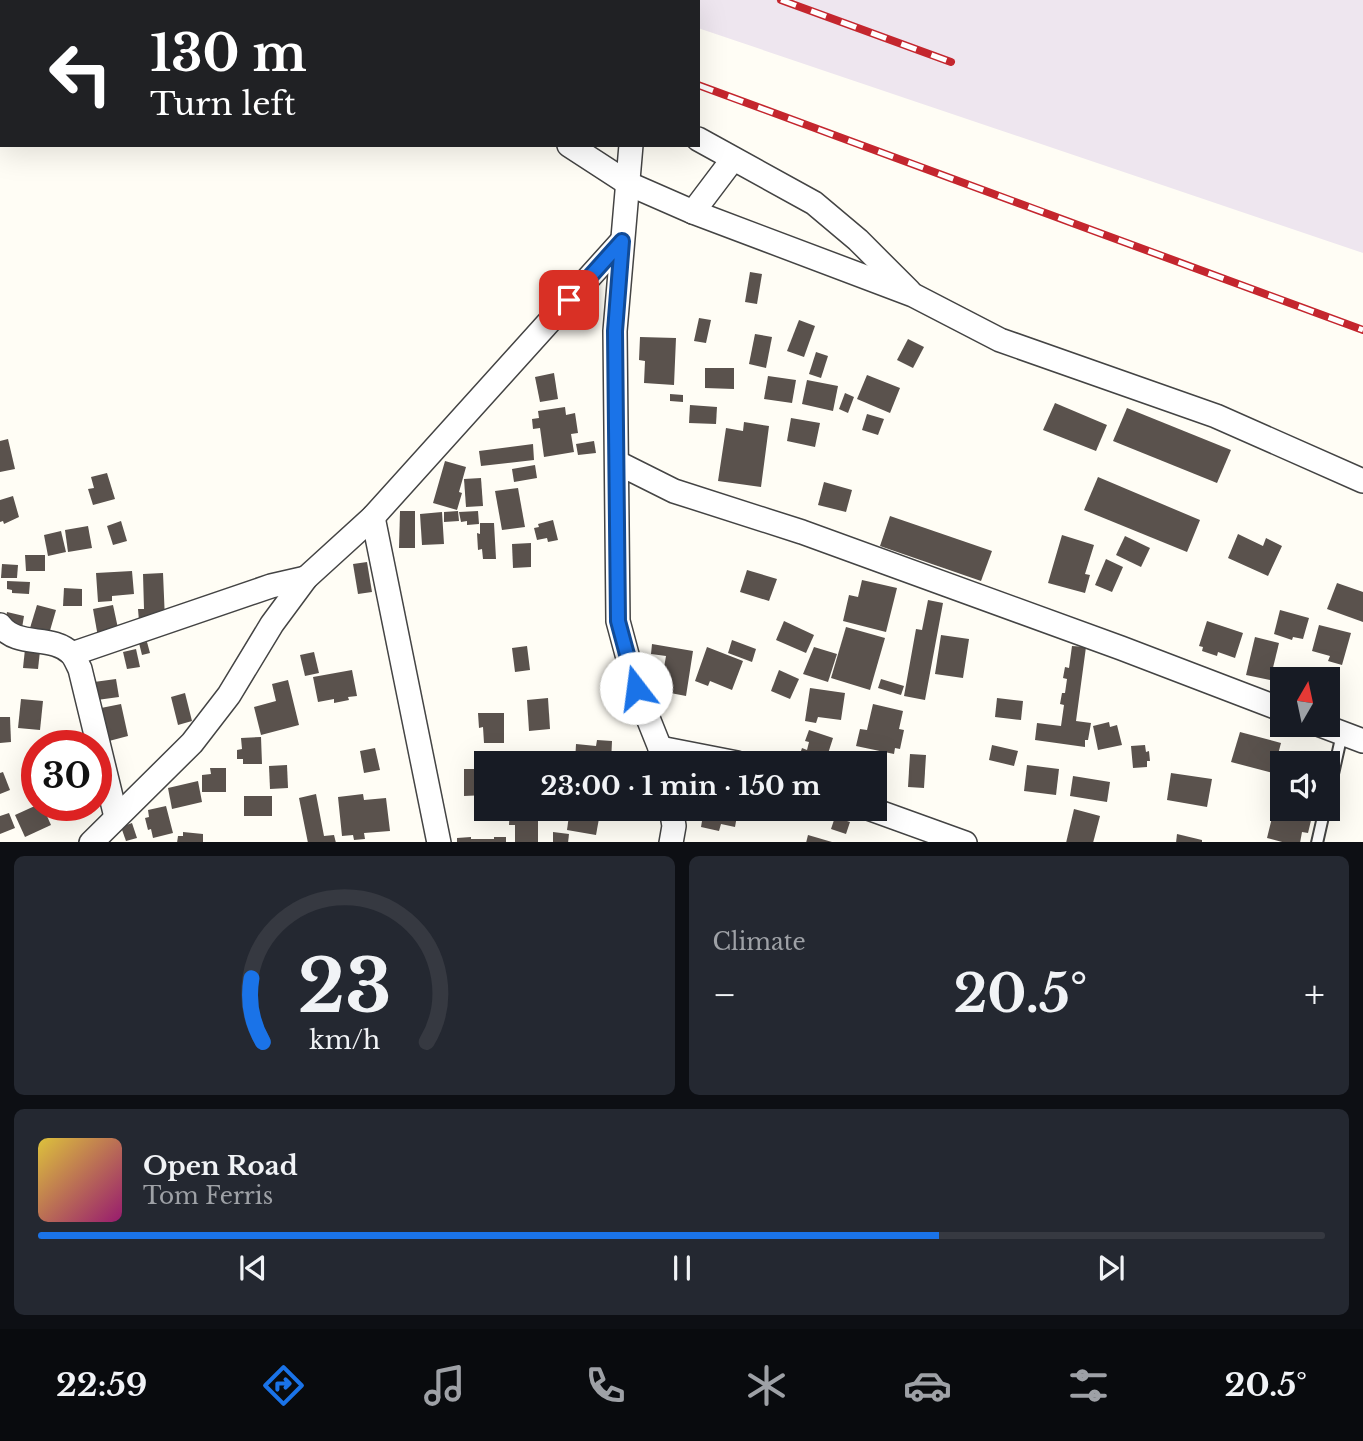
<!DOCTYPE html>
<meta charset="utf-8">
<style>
:root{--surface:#171b24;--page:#242831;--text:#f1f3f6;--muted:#9ea1a6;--line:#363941;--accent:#1a73e8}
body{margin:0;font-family:"Libre Baskerville",serif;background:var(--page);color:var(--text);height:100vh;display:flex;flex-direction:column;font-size:26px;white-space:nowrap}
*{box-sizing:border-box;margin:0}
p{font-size:23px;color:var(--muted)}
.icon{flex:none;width:38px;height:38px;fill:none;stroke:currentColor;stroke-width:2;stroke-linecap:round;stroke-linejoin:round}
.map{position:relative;height:842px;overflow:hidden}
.side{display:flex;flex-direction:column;gap:14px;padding:14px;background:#0d0f14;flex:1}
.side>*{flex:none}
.banner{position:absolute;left:0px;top:0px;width:700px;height:147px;box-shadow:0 7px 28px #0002;background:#202124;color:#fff;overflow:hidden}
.needle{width:46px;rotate:9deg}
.fabs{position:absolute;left:1270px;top:667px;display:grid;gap:14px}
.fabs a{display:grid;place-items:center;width:70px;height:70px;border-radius:0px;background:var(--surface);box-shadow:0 7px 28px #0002;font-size:35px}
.speed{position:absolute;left:21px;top:730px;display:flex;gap:14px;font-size:35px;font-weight:700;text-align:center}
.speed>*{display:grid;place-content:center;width:91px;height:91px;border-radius:50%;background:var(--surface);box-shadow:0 7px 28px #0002;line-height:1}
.speed .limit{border:10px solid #d22;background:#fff;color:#111}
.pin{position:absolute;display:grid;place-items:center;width:60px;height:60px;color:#fff;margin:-30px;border-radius:14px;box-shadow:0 4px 10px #0006}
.me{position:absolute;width:77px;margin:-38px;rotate:345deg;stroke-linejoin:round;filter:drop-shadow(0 0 5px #0008)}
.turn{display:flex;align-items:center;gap:24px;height:147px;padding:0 35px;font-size:32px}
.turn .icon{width:91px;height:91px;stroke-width:2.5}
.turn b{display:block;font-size:49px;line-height:60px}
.big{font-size:52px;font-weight:700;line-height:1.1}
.side .tile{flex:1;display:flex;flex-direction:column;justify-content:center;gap:10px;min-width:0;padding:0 24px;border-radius:10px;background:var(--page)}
.side .dial{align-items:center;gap:0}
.dial svg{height:182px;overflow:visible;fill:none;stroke:var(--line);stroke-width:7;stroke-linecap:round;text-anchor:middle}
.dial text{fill:var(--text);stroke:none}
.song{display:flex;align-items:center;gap:21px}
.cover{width:84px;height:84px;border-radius:10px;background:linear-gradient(135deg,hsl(50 70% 55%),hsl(320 70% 35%))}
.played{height:7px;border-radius:4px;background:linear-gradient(90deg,var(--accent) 70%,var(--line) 70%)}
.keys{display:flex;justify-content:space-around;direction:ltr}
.heat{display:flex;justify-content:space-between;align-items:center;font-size:38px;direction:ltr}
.side .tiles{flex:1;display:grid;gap:14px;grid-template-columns:1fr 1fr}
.tile:last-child{grid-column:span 2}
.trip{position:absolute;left:474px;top:751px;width:413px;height:70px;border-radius:0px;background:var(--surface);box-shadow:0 7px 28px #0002;font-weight:700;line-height:70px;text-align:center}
.tabs{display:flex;height:112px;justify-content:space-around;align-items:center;background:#090b0e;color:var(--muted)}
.tabs .icon{width:49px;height:49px}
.tabs .active{color:var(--accent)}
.tabs b{font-size:32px;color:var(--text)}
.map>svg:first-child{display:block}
.industrial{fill:#eee6ef}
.building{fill:#5a524d}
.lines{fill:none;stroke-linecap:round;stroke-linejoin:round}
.lane-casing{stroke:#444;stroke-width:14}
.street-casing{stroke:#444;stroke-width:26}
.lane{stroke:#fff;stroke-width:10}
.street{stroke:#fff;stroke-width:23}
.rail-casing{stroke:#c4262e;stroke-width:8}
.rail{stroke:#fff;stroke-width:5;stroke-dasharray:16;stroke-linecap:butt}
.route-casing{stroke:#114b97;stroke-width:18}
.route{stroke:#1a73e8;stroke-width:12}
</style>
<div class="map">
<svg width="1363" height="843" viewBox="0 0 1363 843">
<rect width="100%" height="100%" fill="#fffdf5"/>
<polygon class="industrial" points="615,0 1363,0 1363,253 698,28 698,2"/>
<g class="building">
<polygon points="750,272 762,274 757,304 745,302"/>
<polygon points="699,318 711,320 706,343 694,341"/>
<polygon points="799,320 815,326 804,357 787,351"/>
<polygon points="755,334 772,337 766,368 749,364"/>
<polygon points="640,337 676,338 674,385 644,383 645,361 639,360"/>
<polygon points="908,339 924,347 913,368 897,360"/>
<polygon points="816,352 828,356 821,378 809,374"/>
<polygon points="705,368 734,368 734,389 705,388"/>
<polygon points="554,373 558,399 540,402 535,377"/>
<polygon points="867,375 900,388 890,413 857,399"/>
<polygon points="768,376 796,380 792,403 764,399"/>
<polygon points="807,380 838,386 833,411 802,404"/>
<polygon points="845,393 854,397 848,413 839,409"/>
<polygon points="670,394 683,395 683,402 670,401"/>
<polygon points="1055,403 1107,425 1096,451 1043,430"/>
<polygon points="690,405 717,407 716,424 689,423"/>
<polygon points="565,407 566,415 575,413 578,433 571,434 574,452 544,457 540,428 533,429 532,419 539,418 538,411"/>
<polygon points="1127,408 1231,450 1217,483 1113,441"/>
<polygon points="867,414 884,419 878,435 862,430"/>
<polygon points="791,418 820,423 815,447 787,441"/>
<polygon points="744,422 769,426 761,487 718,481 726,428 743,431"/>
<polygon points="8,439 15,469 0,472 0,441"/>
<polygon points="594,441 596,453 578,455 576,444"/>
<polygon points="533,444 534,460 481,466 479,451"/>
<polygon points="445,461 466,467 459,492 462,493 457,510 433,503"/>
<polygon points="535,465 537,478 514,482 512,469"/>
<polygon points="107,473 115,499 93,505 88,489 94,488 91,477"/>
<polygon points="1098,477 1200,520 1187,552 1084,510"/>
<polygon points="481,478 483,506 466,507 464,479"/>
<polygon points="824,482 852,490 846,512 818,505"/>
<polygon points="518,488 525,527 502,530 495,491"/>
<polygon points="13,496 19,517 4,524 3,521 0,522 0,500"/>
<polygon points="400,511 415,511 415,548 399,548"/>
<polygon points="458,511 459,521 444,522 444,512"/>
<polygon points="478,511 479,524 467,525 467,521 461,522 459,512"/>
<polygon points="442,512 444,544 422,545 420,514"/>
<polygon points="890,516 992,551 981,581 880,546"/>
<polygon points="553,520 558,540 548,542 547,538 537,540 534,528 539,527 538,524"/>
<polygon points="121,521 127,541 113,545 107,526"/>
<polygon points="480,523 494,523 496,559 483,559 482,549 478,550 477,533 480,534"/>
<polygon points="88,526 92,548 68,552 65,530"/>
<polygon points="61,531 66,552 48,556 44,535"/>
<polygon points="1238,534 1263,546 1266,538 1282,546 1268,576 1228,558"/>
<polygon points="1062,535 1094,545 1085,574 1090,575 1085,593 1048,583"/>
<polygon points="1125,536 1150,548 1141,567 1116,555"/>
<polygon points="531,543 531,567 513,568 512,544"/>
<polygon points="25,555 45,555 45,571 26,571"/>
<polygon points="1106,559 1123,567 1112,592 1095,585"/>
<polygon points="367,562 372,592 358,594 353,564"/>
<polygon points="2,564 18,565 17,578 1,578"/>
<polygon points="747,570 777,579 769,601 740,592"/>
<polygon points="132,571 134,594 112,596 112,601 98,602 96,573"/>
<polygon points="163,573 165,620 139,621 138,609 144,609 143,574"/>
<polygon points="862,580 897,588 886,632 843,621 849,595 858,597"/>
<polygon points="7,581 30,582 29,594 12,593 12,590 7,589"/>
<polygon points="1337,583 1363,592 1363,622 1327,609"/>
<polygon points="64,588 82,589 82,606 63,606"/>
<polygon points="928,600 943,603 925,700 904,696 916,629 922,630"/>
<polygon points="37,605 56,610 49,634 30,628"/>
<polygon points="113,605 119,633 98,637 93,609"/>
<polygon points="1280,610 1309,618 1303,639 1293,637 1292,640 1274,634"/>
<polygon points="7,612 24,616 22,628 5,624"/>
<polygon points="784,621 814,635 806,653 776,640"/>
<polygon points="1207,621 1243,633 1235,658 1218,652 1217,656 1202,651 1203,647 1199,646"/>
<polygon points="1319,625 1351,633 1342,665 1328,661 1330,656 1312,651"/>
<polygon points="846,627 885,638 870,690 831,678"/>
<polygon points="941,635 969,639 963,678 935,674"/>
<polygon points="1255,637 1279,643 1270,680 1246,675"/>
<polygon points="732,640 756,649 752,662 728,653"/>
<polygon points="147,642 150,653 142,655 139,643"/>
<polygon points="652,644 693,651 686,696 660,691 666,656 651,654"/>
<polygon points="527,646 530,670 515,672 512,648"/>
<polygon points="1072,646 1086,647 1076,721 1091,723 1088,740 1085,740 1085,747 1035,740 1037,723 1061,726 1064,705 1060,704 1062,693 1065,693 1067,679 1063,678 1065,667 1069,668"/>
<polygon points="707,647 743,661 732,690 710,681 708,686 695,681"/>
<polygon points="814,647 837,654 828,682 803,674"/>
<polygon points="25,649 40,651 38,669 23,668"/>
<polygon points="136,649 140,667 127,669 123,652"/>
<polygon points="314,652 319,673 305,676 300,655"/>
<polygon points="352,670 357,696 348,697 349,700 334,703 334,699 318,702 313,677"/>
<polygon points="779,670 799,679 790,699 771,691"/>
<polygon points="116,679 119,697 97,700 94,682"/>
<polygon points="881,679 904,686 901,695 878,688"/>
<polygon points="288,680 299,725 261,735 254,707 276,701 272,684"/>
<polygon points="810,688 845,693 841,720 818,717 816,723 805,721"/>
<polygon points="185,693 192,721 178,725 171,697"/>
<polygon points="548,698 550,729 529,731 527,700"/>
<polygon points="997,698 1023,701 1021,720 995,717"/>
<polygon points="21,699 43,701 40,730 18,728"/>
<polygon points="121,704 128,736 109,741 101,708"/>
<polygon points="873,704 903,711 899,729 904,730 900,749 895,748 894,754 856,746 860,729 867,730"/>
<polygon points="478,713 504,713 504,743 484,743 483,727 479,728"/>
<polygon points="0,717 10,717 11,742 0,743"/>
<polygon points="1109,722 1110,727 1117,725 1122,745 1098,750 1093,726"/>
<polygon points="809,730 833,738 825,763 797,763 802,748 807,750 809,742 805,741"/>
<polygon points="1240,732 1281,743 1273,773 1231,762"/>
<polygon points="261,737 262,764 243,764 243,759 237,759 237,750 242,749 241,738"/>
<polygon points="597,740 612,741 611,763 575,763 576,744 596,746"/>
<polygon points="992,745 1018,751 1014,766 989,760"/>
<polygon points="1145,745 1146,752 1149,751 1150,761 1147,761 1147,767 1133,768 1131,746"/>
<polygon points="375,748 380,770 364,773 360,751"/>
<polygon points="910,754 926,755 924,788 908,787"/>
<polygon points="287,765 288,788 270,789 269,766"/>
<polygon points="1027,765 1059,769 1056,795 1024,791"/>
<polygon points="210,768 226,768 226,792 202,792 202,775 211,774"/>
<polygon points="464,769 479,769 479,776 486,777 486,795 464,796"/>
<polygon points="3,772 10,790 0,794 0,773"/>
<polygon points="1171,773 1212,779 1207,807 1167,800"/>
<polygon points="1073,776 1110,782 1107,802 1070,796"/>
<polygon points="1282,777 1283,808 1314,808 1308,833 1302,832 1300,843 1286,843 1267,838"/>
<polygon points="198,781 202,802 172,809 168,788"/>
<polygon points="316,794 324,836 334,835 336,843 308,843 299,798"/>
<polygon points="363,794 364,800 386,798 390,831 364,833 365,839 354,840 353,835 342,836 338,797"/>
<rect x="244" y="796" width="28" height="20"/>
<polygon points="37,805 42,805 51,825 25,837 15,815"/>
<polygon points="51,805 68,805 72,813 58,820"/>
<polygon points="166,806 173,833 153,838 151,829 148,830 145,818 149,817 148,810"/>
<polygon points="510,808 538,808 538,843 515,843 515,825 509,825"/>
<polygon points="570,808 600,813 596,835 567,830"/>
<polygon points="696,808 734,808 738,810 735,827 721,824 719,831 701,827 702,821 694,819"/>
<polygon points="1074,809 1100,816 1093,843 1066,843"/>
<polygon points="9,813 15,828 0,834 0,816"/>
<polygon points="835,817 850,822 846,834 831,829"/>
<polygon points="132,823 137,838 126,841 121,827"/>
<polygon points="183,832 203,834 203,843 177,843 178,836 183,836"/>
<polygon points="553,832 569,834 568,843 553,843"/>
<polygon points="1177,834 1202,840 1202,843 1176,843"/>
<polygon points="808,835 832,842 832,843 806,843"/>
<polygon points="471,837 471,839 494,839 494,837 506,837 506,843 457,843 457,838"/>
</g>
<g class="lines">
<defs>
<g id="lane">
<polyline points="1328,796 1342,734"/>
<polyline points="1317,843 1325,808"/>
</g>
<g id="street">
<polyline points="225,0 233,2"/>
<polyline points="418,0 423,2"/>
<polyline points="698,139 814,203 858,240 909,291"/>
<polyline points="569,145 629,184 693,212 913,295 1000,340 1216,416 1363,481"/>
<polyline points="631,145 615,331 618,621 636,688 660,748 664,763"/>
<polyline points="693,212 733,159"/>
<polyline points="618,463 674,491 802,532 1121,648 1283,710"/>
<polyline points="373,517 439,843"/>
<path d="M0,625C18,649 51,633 72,654C75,658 78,665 80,669L116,817"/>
<polyline points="72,654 271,586 306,578"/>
<polyline points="1318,724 1363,741"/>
<polyline points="660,748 737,763"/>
<polyline points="868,808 965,843"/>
<polyline points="91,843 192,743 229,695 272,624 306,578 373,517 622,241"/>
<polyline points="671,843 674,826 671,808"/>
</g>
</defs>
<use href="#lane" class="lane-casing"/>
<use href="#street" class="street-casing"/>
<use href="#lane" class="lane"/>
<use href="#street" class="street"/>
<defs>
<g id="rail">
<polyline points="469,0 473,2"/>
<polyline points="781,0 951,62"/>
<polyline points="698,85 1363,330"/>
</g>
</defs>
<use href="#rail" class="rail-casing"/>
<use href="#rail" class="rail"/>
</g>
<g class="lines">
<defs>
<polyline id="route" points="569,300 622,241 615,331 618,621 636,688"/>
</defs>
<use href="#route" class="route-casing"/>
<use href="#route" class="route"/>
</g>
</svg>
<div class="fabs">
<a><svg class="needle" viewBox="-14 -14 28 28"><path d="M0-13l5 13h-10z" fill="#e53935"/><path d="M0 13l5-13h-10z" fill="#9ea1a6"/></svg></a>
<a><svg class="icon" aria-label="sound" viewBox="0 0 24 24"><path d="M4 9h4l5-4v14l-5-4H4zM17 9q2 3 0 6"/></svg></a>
</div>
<div class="speed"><div class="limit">30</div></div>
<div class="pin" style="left:569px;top:300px;background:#d93025"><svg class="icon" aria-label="arrive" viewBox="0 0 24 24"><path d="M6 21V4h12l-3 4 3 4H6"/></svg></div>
<svg class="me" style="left:636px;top:688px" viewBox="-20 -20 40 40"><circle r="19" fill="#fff"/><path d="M0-13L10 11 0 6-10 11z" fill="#1a73e8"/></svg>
<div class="trip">23:00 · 1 min · 150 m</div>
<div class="banner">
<div class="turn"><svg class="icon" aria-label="left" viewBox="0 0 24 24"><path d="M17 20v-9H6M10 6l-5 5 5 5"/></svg><div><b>130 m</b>Turn left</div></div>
</div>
</div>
<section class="side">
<div class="tiles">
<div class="tile dial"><svg viewBox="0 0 100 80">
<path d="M14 69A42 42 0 1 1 86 69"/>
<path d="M14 69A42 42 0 0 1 9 41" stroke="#1a73e8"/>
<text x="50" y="56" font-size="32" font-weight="700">23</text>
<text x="50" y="72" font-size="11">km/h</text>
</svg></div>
<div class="tile"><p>Climate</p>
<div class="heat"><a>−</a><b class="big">20.5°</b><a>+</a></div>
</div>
<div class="tile">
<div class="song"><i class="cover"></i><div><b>Open Road</b><p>Tom Ferris</p></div></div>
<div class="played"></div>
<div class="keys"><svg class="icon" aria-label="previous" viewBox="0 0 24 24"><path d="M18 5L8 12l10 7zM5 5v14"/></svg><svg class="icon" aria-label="pause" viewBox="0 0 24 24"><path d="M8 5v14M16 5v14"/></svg><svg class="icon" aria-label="next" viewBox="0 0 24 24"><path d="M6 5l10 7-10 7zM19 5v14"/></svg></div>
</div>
</div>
</section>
<nav class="tabs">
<b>22:59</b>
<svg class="icon active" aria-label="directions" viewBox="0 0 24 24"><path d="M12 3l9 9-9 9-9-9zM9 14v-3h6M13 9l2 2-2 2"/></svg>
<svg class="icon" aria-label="music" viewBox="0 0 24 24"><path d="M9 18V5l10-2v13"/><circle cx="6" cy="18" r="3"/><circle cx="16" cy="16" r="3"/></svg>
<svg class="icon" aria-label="phone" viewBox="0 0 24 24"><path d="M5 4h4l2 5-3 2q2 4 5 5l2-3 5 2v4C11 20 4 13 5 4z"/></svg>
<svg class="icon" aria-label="climate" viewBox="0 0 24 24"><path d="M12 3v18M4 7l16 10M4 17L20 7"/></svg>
<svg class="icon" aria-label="car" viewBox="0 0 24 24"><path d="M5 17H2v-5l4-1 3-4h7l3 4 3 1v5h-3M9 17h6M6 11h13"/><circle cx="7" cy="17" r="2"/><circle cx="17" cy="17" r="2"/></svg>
<svg class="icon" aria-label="filters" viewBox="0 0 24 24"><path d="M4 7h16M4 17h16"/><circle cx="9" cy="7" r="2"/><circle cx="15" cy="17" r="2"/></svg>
<b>20.5°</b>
</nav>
